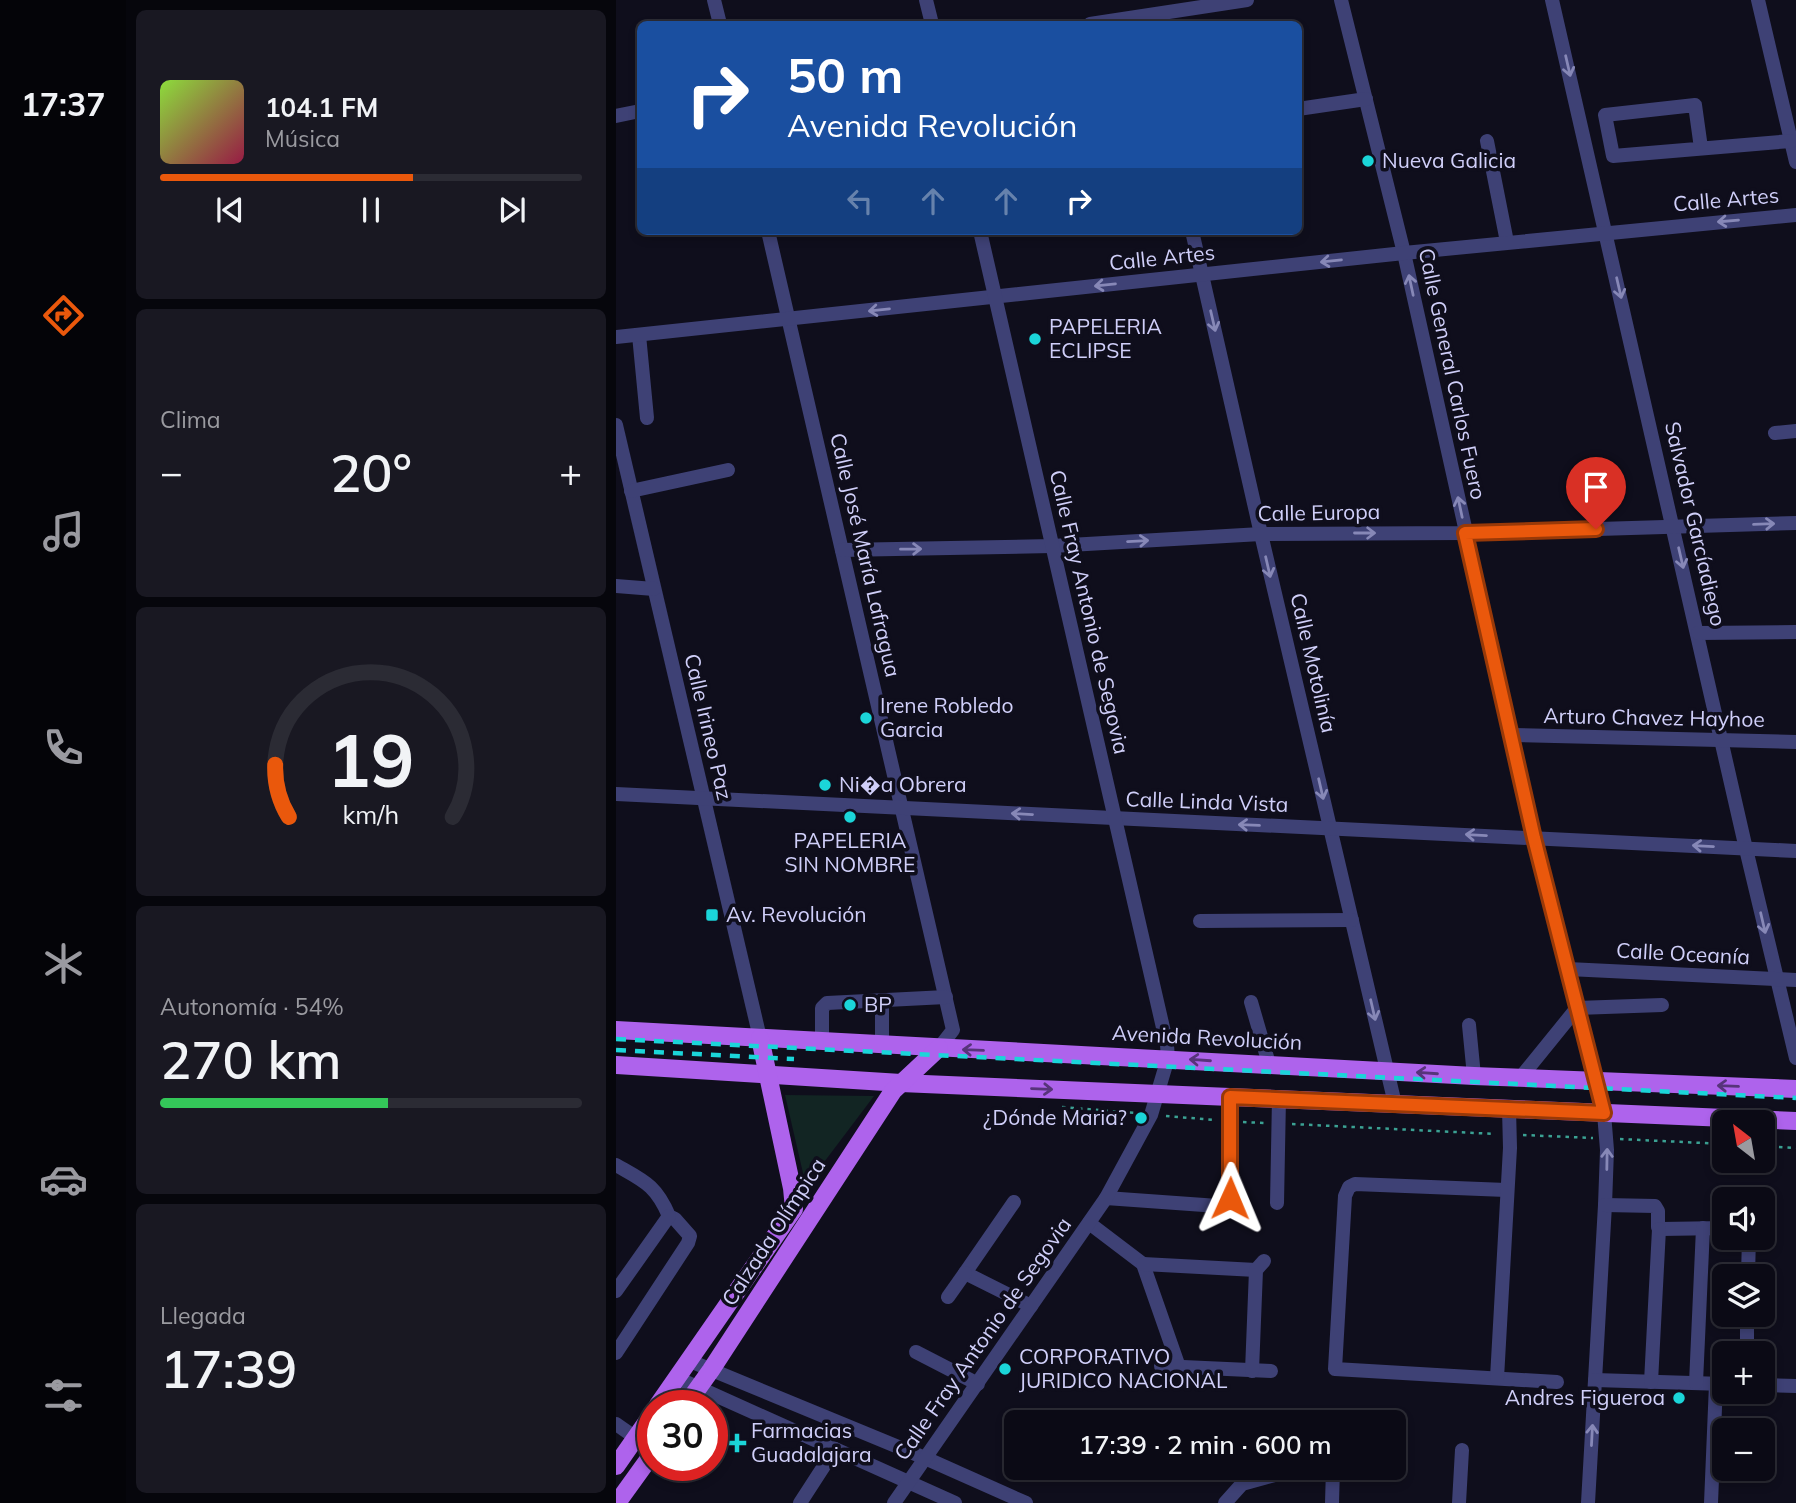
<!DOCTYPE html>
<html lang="es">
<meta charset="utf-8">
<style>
:root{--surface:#0b0a15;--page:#191822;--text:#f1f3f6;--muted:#9a9aa0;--line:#2b2b34;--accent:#ea580c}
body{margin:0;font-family:Mulish,sans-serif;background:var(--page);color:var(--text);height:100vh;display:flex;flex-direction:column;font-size:26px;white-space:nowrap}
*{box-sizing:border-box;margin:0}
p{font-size:23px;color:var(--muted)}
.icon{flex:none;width:38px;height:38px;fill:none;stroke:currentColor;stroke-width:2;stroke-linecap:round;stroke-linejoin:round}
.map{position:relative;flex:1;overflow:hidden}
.drawer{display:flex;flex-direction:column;gap:10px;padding:10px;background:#06060c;width:490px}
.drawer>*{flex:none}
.hud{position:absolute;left:21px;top:21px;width:665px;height:214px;border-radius:10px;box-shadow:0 4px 10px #0003,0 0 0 2px var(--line);background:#1a4fa0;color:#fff;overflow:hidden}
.needle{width:46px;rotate:329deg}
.controls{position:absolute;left:1096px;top:1110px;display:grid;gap:14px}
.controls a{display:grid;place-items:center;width:63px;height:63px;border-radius:10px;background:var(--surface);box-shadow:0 4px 10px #0003,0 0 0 2px var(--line);font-size:35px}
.speed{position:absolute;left:21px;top:1390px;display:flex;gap:14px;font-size:35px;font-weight:700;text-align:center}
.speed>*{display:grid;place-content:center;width:91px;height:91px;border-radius:50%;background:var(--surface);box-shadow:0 4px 10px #0003,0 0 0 2px var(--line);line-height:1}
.speed .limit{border:10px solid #d22;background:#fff;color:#111}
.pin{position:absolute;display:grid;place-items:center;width:60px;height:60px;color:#fff;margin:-72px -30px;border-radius:50% 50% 50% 0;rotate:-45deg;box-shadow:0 0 7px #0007}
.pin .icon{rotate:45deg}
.me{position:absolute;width:77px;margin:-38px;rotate:1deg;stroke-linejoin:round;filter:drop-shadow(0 0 5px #0008)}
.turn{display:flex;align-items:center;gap:24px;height:147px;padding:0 35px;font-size:32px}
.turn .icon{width:91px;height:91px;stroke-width:2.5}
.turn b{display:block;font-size:49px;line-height:60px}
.lanes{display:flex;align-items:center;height:66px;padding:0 35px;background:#0003;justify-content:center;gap:35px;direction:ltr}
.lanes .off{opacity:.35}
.big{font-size:52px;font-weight:600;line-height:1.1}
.drawer .card{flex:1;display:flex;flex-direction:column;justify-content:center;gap:10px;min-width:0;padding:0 24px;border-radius:10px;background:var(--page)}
.drawer .dial{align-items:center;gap:0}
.dial svg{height:182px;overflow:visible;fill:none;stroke:var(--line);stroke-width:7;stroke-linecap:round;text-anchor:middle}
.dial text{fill:var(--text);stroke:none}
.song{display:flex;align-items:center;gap:21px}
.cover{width:84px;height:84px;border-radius:10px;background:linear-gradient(135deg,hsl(90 70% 55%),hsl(340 70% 35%))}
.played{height:7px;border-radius:4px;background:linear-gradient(90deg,var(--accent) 60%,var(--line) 60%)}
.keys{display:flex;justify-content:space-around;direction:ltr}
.heat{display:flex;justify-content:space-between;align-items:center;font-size:38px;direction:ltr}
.charge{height:10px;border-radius:5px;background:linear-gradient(90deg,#34c759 54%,var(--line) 0)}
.trip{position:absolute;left:388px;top:1410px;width:402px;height:70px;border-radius:10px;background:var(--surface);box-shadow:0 4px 10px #0003,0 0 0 2px var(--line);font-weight:600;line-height:70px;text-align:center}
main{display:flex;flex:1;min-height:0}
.tab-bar{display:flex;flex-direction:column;width:126px;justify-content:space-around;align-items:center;background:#040408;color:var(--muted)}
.tab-bar .icon{width:49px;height:49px}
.tab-bar .current{color:var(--accent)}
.tab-bar b{font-size:32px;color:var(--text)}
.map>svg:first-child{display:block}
.green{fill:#122523}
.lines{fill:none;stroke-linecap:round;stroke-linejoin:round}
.path{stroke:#3ba193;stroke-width:2.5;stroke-dasharray:3.5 5;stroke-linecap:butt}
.minor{stroke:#3e4175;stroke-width:14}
.major{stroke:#ae63ec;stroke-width:18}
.rail{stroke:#1bd5d9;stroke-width:4.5;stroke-dasharray:10 9;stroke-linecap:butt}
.oneway{stroke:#8788b7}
.oneway2{stroke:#57347a}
.route-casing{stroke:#983908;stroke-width:18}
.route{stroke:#ea580c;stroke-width:12}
.poi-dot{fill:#1bd5d9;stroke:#0f0e1c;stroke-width:2.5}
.labels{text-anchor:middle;stroke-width:7;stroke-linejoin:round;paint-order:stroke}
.poi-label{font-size:21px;fill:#d0cff9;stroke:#0f0e1c;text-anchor:start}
.street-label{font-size:21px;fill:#d0cff9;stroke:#0f0e1c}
</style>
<main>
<nav class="tab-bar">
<b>17:37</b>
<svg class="icon current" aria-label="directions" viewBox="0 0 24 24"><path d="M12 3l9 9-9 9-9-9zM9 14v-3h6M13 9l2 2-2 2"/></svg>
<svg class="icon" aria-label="music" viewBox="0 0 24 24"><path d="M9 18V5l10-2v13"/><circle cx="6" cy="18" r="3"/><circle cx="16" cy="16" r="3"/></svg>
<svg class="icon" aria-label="phone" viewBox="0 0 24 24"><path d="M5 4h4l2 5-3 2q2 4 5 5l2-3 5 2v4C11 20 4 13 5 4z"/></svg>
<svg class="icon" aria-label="climate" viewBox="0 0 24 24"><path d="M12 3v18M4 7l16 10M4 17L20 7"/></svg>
<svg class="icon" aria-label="car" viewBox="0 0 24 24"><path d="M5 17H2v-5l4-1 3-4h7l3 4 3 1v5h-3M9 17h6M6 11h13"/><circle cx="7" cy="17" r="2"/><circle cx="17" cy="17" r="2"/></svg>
<svg class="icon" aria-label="filters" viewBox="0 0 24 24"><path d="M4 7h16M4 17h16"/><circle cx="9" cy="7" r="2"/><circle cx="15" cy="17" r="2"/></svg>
</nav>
<section class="drawer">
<div class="card">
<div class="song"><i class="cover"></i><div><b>104.1 FM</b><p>Música</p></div></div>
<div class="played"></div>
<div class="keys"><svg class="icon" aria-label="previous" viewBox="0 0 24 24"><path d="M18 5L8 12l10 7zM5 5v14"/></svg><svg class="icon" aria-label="pause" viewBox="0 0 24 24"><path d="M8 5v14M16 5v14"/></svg><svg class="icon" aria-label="next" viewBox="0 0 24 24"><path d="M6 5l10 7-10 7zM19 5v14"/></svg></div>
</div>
<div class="card"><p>Clima</p>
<div class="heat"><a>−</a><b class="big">20°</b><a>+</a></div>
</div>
<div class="card dial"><svg viewBox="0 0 100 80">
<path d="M14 69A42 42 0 1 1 86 69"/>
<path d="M14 69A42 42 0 0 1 8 46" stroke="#ea580c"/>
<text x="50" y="56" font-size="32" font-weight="700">19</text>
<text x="50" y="72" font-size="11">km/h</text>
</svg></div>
<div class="card"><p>Autonomía · 54%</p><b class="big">270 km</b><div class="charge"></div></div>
<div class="card"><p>Llegada</p><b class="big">17:39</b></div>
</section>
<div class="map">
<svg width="1180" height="1503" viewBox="0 0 1180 1503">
<rect width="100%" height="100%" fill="#0f0e1c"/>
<polygon class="green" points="169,1095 258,1096 190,1186"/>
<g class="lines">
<g class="path">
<polyline points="446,1107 519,1113"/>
<polyline points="550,1116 599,1120"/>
<polyline points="627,1122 648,1123"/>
<polyline points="676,1124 879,1134"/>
<polyline points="907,1135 977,1138"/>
<polyline points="1004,1139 1108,1144"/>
<polyline points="1146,1146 1180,1148"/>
</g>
<g class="minor">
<polyline points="98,0 104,24"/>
<polyline points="310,0 316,24"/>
<polyline points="725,0 788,253 918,838 988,1113 991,1150 989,1205 972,1503"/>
<polyline points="936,0 1130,849 1180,1058"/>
<polyline points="1142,0 1180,162"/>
<polyline points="474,24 631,0"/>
<polyline points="682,109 750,99"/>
<polyline points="0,116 24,111"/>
<polyline points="871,141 891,242"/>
<polyline points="1085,148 1079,105 989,115 997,156 1175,141"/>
<polyline points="152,231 337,1030 323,1048"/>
<polyline points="576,231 645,534 779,1104"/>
<polyline points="23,335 31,418"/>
<polyline points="0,337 788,253 1180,215"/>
<polyline points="0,425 144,1038"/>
<polyline points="1159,433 1180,431"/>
<polyline points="15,491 112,470"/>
<polyline points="226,550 436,546 645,534 849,533 1180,523"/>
<polyline points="0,586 38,589"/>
<polyline points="1082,633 1180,632"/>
<polyline points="895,735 1180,742"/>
<polyline points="0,794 1180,851"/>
<polyline points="584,921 736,920"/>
<polyline points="952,969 1180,980"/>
<polyline points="266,1001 266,1045"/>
<polyline points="635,1002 653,1064"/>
<polyline points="853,1025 858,1076"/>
<polyline points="206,1040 206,1008 211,1003 330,997"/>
<polyline points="905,1077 961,1008 1046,1005"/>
<path d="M0,1165C28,1181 40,1185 53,1216L59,1219L74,1236L72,1243L0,1353"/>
<polyline points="890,1190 739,1184 733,1187 729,1196 719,1369 941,1382"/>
<polyline points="490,1198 602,1206 610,1203 614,1198 614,1097"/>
<polyline points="398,1202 349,1273 415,1306"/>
<polyline points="661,1203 663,1098"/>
<polyline points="989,1205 1039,1206 1042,1211 1042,1227 1045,1229 1108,1228"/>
<polyline points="473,1223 527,1264 563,1367"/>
<polyline points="527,1264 640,1270"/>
<polyline points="1132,1276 1133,1237"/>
<polyline points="0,1291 53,1216"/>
<polyline points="332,1297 349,1273"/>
<polyline points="300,1352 362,1384"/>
<polyline points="1131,1353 1131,1314"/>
<polyline points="74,1361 309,1458 410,1503"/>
<polyline points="545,1366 655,1371"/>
<polyline points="636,1371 640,1270 648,1261"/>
<polyline points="61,1378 339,1503"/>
<polyline points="881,1378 894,1148 893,1109"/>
<polyline points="979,1380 1108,1384"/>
<polyline points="1035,1382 1043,1229"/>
<polyline points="1080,1383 1087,1228"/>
<polyline points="1146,1385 1180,1386"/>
<polyline points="0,1424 20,1438"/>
<polyline points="184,1503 219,1449"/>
<polyline points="278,1503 490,1198 535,1115 552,1058 551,1045 364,231"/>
<polyline points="609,1503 626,1484 659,1475"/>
<polyline points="716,1503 717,1468"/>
<polyline points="843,1503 846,1450"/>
<polyline points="1095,1503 1100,1384"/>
</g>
<g class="major">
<polyline points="0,1030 858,1076 1180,1089"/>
<polyline points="0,1065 285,1083 1180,1121"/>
<polyline points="42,1405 178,1209 176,1188 144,1038"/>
<polyline points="70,1405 95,1370 277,1091 323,1048"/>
<polyline points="0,1466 37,1413"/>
<polyline points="1,1503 37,1453"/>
</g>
<g class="rail">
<polyline points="0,1039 1180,1098"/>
<polyline points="0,1050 178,1059"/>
</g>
</g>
<defs><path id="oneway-shaft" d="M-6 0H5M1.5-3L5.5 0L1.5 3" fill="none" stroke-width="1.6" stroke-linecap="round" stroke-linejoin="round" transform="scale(1.75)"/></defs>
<g class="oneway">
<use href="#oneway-shaft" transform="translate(952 66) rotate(77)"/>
<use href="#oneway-shaft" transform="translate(1112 221) rotate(175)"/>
<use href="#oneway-shaft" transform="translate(715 261) rotate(174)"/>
<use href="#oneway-shaft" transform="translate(489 285) rotate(174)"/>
<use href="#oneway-shaft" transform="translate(795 285) rotate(-102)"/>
<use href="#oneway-shaft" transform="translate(1003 288) rotate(77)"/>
<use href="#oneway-shaft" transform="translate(263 310) rotate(174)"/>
<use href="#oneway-shaft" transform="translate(597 321) rotate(77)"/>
<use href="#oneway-shaft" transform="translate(844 507) rotate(-102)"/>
<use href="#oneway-shaft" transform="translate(1148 524) rotate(-2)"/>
<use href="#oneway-shaft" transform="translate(749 533)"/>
<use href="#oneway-shaft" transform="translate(522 541) rotate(-3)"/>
<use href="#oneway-shaft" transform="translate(295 549) rotate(-1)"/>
<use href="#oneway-shaft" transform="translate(1065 558) rotate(77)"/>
<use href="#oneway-shaft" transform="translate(652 567) rotate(77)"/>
<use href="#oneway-shaft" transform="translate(705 789) rotate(77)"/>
<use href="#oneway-shaft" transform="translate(406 814) rotate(-177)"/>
<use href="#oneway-shaft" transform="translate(633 825) rotate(-178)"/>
<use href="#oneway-shaft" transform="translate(860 835) rotate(-177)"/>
<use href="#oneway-shaft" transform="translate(1087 846) rotate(-177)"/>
<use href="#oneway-shaft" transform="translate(1147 923) rotate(77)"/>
<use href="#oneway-shaft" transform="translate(757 1010) rotate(77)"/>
<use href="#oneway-shaft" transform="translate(991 1159) rotate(-89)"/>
<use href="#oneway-shaft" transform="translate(976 1435) rotate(-87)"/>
</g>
<g class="oneway2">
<use href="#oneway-shaft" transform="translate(357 1050) rotate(-178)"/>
<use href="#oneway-shaft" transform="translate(584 1060) rotate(-176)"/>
<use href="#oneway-shaft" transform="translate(811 1073) rotate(-176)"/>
<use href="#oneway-shaft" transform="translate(1112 1086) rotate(-178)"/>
<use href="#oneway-shaft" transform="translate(426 1089) rotate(2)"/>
</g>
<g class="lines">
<defs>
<polyline id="route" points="614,1198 614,1097 988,1113 918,838 849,533 980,529"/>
</defs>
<use href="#route" class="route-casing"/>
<use href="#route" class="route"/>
</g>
<g class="poi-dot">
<circle cx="752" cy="161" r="7"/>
<circle cx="419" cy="339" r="7"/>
<circle cx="250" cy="718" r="7"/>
<circle cx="209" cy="785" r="7"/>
<circle cx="234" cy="817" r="7"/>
<rect x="89" y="908" width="14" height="14" rx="3.5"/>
<circle cx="234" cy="1005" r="7"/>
<circle cx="525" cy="1118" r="7"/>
<circle cx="389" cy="1369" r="7"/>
<circle cx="1063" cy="1398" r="7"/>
<path d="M117.5 1432.5h7v7h7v7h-7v7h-7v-7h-7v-7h7z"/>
</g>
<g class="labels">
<g class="poi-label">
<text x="766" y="168">Nueva Galicia</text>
<text x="433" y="334">PAPELERIA<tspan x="433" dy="24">ECLIPSE</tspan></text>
<text x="264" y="713">Irene Robledo<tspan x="264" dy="24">Garcia</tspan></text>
<text x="223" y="792">Ni�a Obrera</text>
<text x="234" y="848" text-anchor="middle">PAPELERIA<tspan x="234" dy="24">SIN NOMBRE</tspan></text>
<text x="110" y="922">Av. Revolución</text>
<text x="248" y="1012">BP</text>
<text x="511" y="1125" text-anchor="end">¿Dónde Maria?</text>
<text x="403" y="1364">CORPORATIVO<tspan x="403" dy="24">JURIDICO NACIONAL</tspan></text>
<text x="1049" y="1405" text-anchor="end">Andres Figueroa</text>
<text x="135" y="1438">Farmacias<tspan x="135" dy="24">Guadalajara</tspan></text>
</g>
<g class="street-label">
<text transform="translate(1110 200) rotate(-5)" y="7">Calle Artes</text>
<text transform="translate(546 258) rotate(-6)" y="7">Calle Artes</text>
<text transform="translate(836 374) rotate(78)" y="7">Calle General Carlos Fuero</text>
<text transform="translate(703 513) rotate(-1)" y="7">Calle Europa</text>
<text transform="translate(1079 524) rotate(77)" y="7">Salvador Garcíadiego</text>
<text transform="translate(249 555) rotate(77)" y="7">Calle José María Lafragua</text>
<text transform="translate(473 612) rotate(77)" y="7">Calle Fray Antonio de Segovia</text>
<text transform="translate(697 663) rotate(77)" y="7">Calle Motolinía</text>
<text transform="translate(1038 718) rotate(1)" y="7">Arturo Chavez Hayhoe</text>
<text transform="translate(92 727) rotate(77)" y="7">Calle Irineo Paz</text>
<text transform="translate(591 802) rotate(2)" y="7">Calle Linda Vista</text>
<text transform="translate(1067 954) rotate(3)" y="7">Calle Oceanía</text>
<text transform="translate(591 1038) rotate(3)" y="7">Avenida Revolución</text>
<text transform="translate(158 1232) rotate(-57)" y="7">Calzada Olímpica</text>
<text transform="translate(367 1339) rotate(-55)" y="7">Calle Fray Antonio de Segovia</text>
</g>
</g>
</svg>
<div class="controls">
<a><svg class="needle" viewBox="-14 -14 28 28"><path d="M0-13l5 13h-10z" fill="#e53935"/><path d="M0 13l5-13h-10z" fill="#9a9aa0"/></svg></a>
<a><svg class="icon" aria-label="sound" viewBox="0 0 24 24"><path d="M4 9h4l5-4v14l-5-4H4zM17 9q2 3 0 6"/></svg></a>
<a><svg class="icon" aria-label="layers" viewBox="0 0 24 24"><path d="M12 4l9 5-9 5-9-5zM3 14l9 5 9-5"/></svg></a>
<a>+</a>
<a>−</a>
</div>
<div class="speed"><div class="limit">30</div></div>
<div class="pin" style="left:980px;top:529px;background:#d93025"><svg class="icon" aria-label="arrive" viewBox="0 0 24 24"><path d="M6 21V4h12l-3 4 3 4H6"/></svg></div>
<svg class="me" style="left:614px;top:1198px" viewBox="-20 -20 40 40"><path d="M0-17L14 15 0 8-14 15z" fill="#ea580c" stroke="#fff" stroke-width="4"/></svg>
<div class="trip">17:39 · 2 min · 600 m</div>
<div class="hud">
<div class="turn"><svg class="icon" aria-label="right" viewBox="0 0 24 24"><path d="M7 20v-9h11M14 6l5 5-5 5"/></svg><div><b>50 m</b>Avenida Revolución</div></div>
<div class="lanes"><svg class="icon off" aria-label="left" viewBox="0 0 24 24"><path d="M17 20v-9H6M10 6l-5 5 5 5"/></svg><svg class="icon off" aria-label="ahead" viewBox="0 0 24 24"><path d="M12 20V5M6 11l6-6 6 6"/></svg><svg class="icon off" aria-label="ahead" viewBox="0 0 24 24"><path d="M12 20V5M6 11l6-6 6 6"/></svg><svg class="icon" aria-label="right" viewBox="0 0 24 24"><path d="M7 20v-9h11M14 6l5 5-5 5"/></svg></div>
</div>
</div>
</main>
